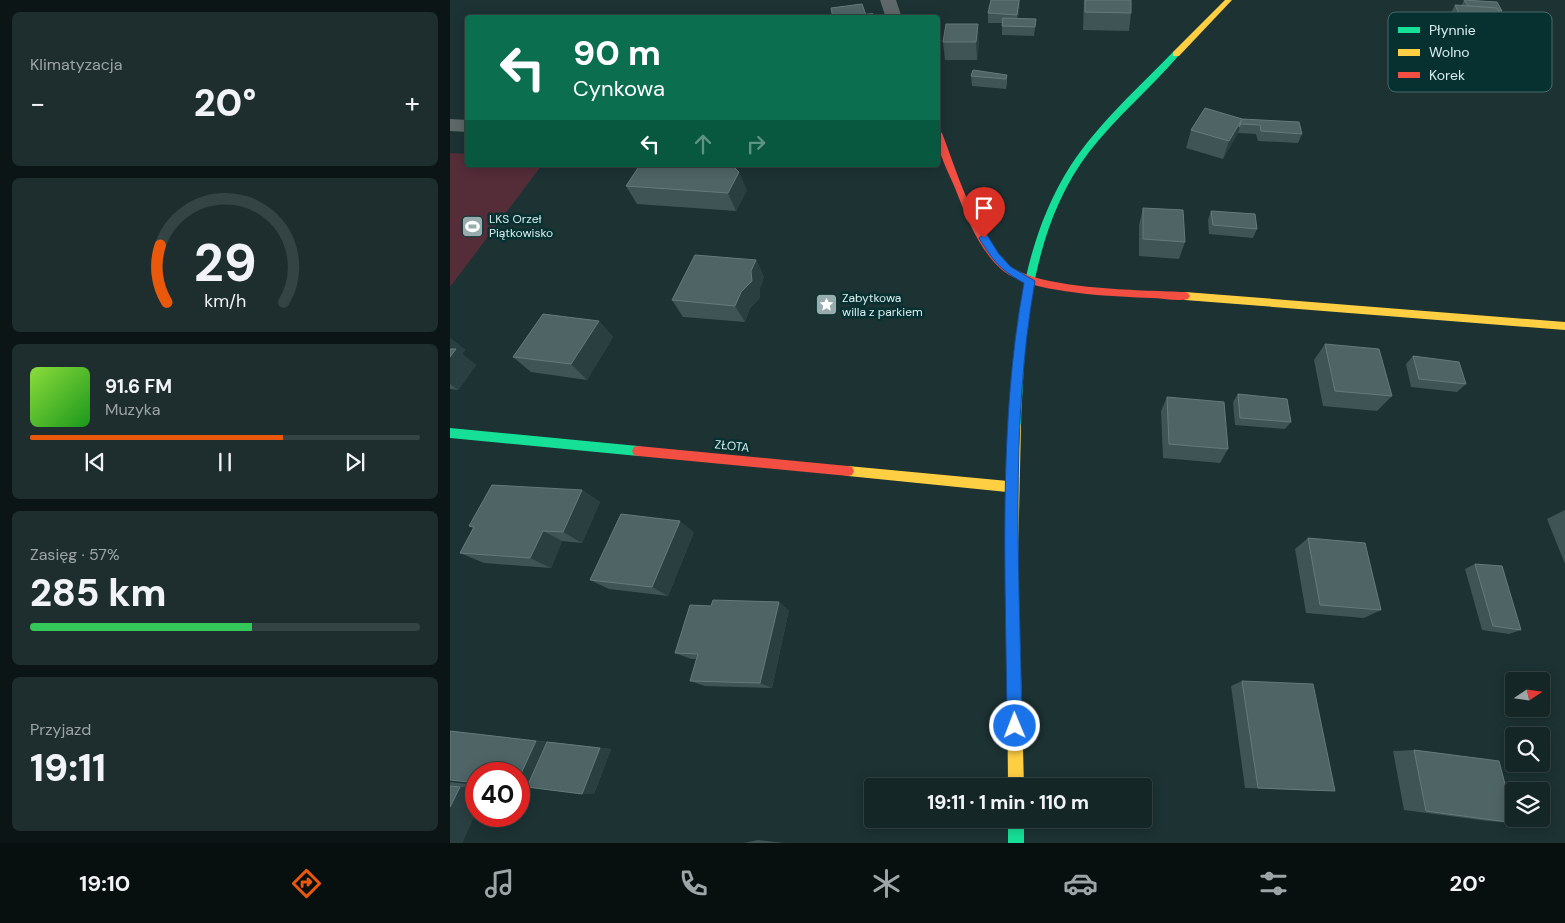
<!DOCTYPE html>
<html lang="pl">
<meta charset="utf-8">
<style>
:root{--surface:#152626;--page:#1e2e2e;--text:#f1f3f6;--muted:#9da5a7;--line:#344343;--accent:#ea580c}
body{margin:0;font-family:"DM Sans",sans-serif;background:var(--page);color:var(--text);height:100vh;display:flex;flex-direction:column;font-size:19px;white-space:nowrap}
*{box-sizing:border-box;margin:0}
p{font-size:16px;color:var(--muted)}
.icon{flex:none;width:28px;height:28px;fill:none;stroke:currentColor;stroke-width:2;stroke-linecap:round;stroke-linejoin:round}
.map{position:relative;flex:1;overflow:hidden}
.panel{display:flex;flex-direction:column;gap:12px;padding:12px;background:#0c1515;width:450px}
.panel>*{flex:none}
.guide{position:absolute;left:15px;top:15px;width:475px;height:152px;border-radius:5px;box-shadow:0 2px 12px #0003,0 0 0 1px var(--line);background:#0b6e4f;color:#fff;overflow:hidden}
.needle{width:32px;rotate:77deg}
.tools{position:absolute;left:1055px;top:672px;display:grid;gap:10px}
.tools a{display:grid;place-items:center;width:45px;height:45px;border-radius:5px;background:var(--surface);box-shadow:0 2px 12px #0003,0 0 0 1px var(--line);font-size:25px}
.speed{position:absolute;left:15px;top:762px;display:flex;gap:10px;font-size:25px;font-weight:700;text-align:center}
.speed>*{display:grid;place-content:center;width:65px;height:65px;border-radius:50%;background:var(--surface);box-shadow:0 2px 12px #0003,0 0 0 1px var(--line);line-height:1}
.speed .limit{border:8px solid #d22;background:#fff;color:#111}
.pin{position:absolute;display:grid;place-items:center;width:42px;height:42px;color:#fff;margin:-51px -21px;border-radius:50% 50% 50% 0;rotate:-45deg;box-shadow:0 0 5px #0007}
.pin .icon{rotate:45deg}
.me{position:absolute;width:55px;margin:-28px;rotate:359deg;stroke-linejoin:round;filter:drop-shadow(0 0 4px #0008)}
.turn{display:flex;align-items:center;gap:18px;height:105px;padding:0 25px;font-size:22px}
.turn .icon{width:65px;height:65px;stroke-width:2.5}
.turn b{display:block;font-size:35px;line-height:42px}
.lanes{display:flex;align-items:center;height:48px;padding:0 25px;background:#0003;justify-content:center;gap:25px;direction:ltr}
.lanes .off{opacity:.35}
.big{font-size:38px;font-weight:800;line-height:1.1}
.panel .card{flex:1;display:flex;flex-direction:column;justify-content:center;gap:8px;min-width:0;padding:0 18px;border-radius:8px;background:var(--page)}
.panel .dial{align-items:center;gap:0}
.dial svg{height:130px;overflow:visible;fill:none;stroke:var(--line);stroke-width:7;stroke-linecap:round;text-anchor:middle}
.dial text{fill:var(--text);stroke:none}
.song{display:flex;align-items:center;gap:15px}
.cover{width:60px;height:60px;border-radius:8px;background:linear-gradient(135deg,hsl(90 70% 55%),hsl(120 70% 35%))}
.played{height:5px;border-radius:2px;background:linear-gradient(90deg,var(--accent) 65%,var(--line) 65%)}
.keys{display:flex;justify-content:space-around;direction:ltr}
.heat{display:flex;justify-content:space-between;align-items:center;font-size:28px;direction:ltr}
.charge{height:8px;border-radius:4px;background:linear-gradient(90deg,#34c759 57%,var(--line) 0)}
.trip{position:absolute;left:414px;top:778px;width:288px;height:50px;border-radius:5px;background:var(--surface);box-shadow:0 2px 12px #0003,0 0 0 1px var(--line);font-weight:800;line-height:50px;text-align:center}
.dock{display:flex;height:80px;justify-content:space-around;align-items:center;background:#080f0f;color:var(--muted)}
.dock .icon{width:35px;height:35px}
.dock .active{color:var(--accent)}
.dock b{font-size:22px;color:var(--text)}
main{display:flex;flex:1;min-height:0}
.map>svg:first-child{display:block}
.green{fill:#542d39}
.lines{fill:none;stroke-linecap:round;stroke-linejoin:round}
.lane{fill:#5e6869;fill-rule:evenodd}
.street{fill:#5e6869;fill-rule:evenodd}
.fast{fill:#16e098;fill-rule:evenodd}
.slow{fill:#ffcf43;fill-rule:evenodd}
.jam{fill:#f24e42;fill-rule:evenodd}
.wall{fill:#3e5455}
.shaded-wall{fill:#293f40}
.building{fill:#4f6465;stroke:#647a7b}
.route{fill:#1a73e8;stroke:#114b97}
.labels{text-anchor:middle;stroke-width:5;stroke-linejoin:round;paint-order:stroke}
.poi-label{font-size:12px;fill:#daeeef;stroke:#073031;text-anchor:start}
.street-label{font-size:12px;fill:#daeeef;stroke:#073031}
.key{fill:#073031;stroke:#46696a;stroke-width:1}
.key-label{font-size:14px;fill:#daeeef}
</style>
<main>
<section class="panel">
<div class="card"><p>Klimatyzacja</p>
<div class="heat"><a>−</a><b class="big">20°</b><a>+</a></div>
</div>
<div class="card dial"><svg viewBox="0 0 100 80">
<path d="M14 69A42 42 0 1 1 86 69"/>
<path d="M14 69A42 42 0 0 1 10 34" stroke="#ea580c"/>
<text x="50" y="56" font-size="32" font-weight="700">29</text>
<text x="50" y="72" font-size="11">km/h</text>
</svg></div>
<div class="card">
<div class="song"><i class="cover"></i><div><b>91.6 FM</b><p>Muzyka</p></div></div>
<div class="played"></div>
<div class="keys"><svg class="icon" aria-label="previous" viewBox="0 0 24 24"><path d="M18 5L8 12l10 7zM5 5v14"/></svg><svg class="icon" aria-label="pause" viewBox="0 0 24 24"><path d="M8 5v14M16 5v14"/></svg><svg class="icon" aria-label="next" viewBox="0 0 24 24"><path d="M6 5l10 7-10 7zM19 5v14"/></svg></div>
</div>
<div class="card"><p>Zasięg · 57%</p><b class="big">285 km</b><div class="charge"></div></div>
<div class="card"><p>Przyjazd</p><b class="big">19:11</b></div>
</section>
<div class="map">
<svg width="1115" height="843" viewBox="0 0 1115 843">
<rect width="100%" height="100%" fill="#1c3233"/>
<polygon class="green" points="0,153 17,154 18,165 92,165 0,287"/>
<g class="lines">
<polygon class="lane" points="420,13 423,13 425,18 397,18"/>
<g class="street">
<polygon points="430,0 446,0 452,18 436,18"/>
<polygon points="0,119 18,120 18,132 0,131"/>
</g>
<g class="fast">
<path d="M723,52L730,54C701,88 666,117 639,152C580,230 575,331 571,425L569,428L565,430L561,428L559,425C564,335 571,243 621,165C649,123 688,88 723,52Z"/>
<polygon points="0,428 188,446 192,447 194,451 192,455 188,456 0,438"/>
<rect x="558" y="819" width="16" height="24"/>
</g>
<g class="slow">
<polygon points="775,0 782,0 729,56 723,56 723,52"/>
<polygon points="735,292 1115,322 1115,330 735,300 730,296"/>
<polygon points="565,420 569,422 571,425 568,560 574,786 558,786 556,560 557,492 398,476 394,475 392,471 394,467 398,466 558,481 559,425 561,422"/>
</g>
<g class="jam">
<path d="M488,131L492,133C507,172 527,239 559,265C589,290 694,290 735,292L738,293L740,296L738,299C727,302 712,298 701,298C663,296 581,294 552,270C529,250 516,216 505,188C498,171 485,149 488,131Z"/>
<polygon points="188,446 398,466 402,467 404,471 402,475 398,476 188,456 184,455 182,451 184,447"/>
</g>
</g>
<g class="wall">
<polygon points="570,0 568,19 586,19 584,36 552,35 552,23 538,23 538,13"/>
<polygon points="634,0 681,0 681,13 679,31 633,30"/>
<polygon points="1014,0 1052,11 1050,14 1056,25 1045,43 1003,40 995,23 1005,5 1011,6"/>
<polygon points="493,42 529,42 527,60 495,60"/>
<polygon points="1011,53 1050,77 1044,86 1018,85 1005,62"/>
<polygon points="557,75 557,84 556,89 522,86 521,76"/>
<polygon points="792,119 852,134 848,143 808,141 806,134 788,133 773,159 736,148 741,130"/>
<polygon points="176,186 297,190 286,211 187,204"/>
<polygon points="693,208 735,242 729,259 689,256 689,225"/>
<polygon points="761,211 807,229 803,238 759,234 758,220"/>
<polygon points="306,260 314,277 310,288 310,298 300,308 295,322 233,317 222,300"/>
<polygon points="149,321 163,337 137,380 81,372 63,357"/>
<polygon points="0,338 15,350 12,354 26,365 8,390 0,389"/>
<polygon points="875,344 942,396 927,411 873,406 864,360"/>
<polygon points="963,356 1016,384 1007,392 961,387 956,364"/>
<polygon points="788,394 841,422 835,429 785,425 783,402"/>
<polygon points="717,397 778,449 770,463 713,458 711,411"/>
<polygon points="132,490 150,502 132,543 112,541 101,568 34,563 10,553 23,528 19,526"/>
<polygon points="1115,510 1115,564 1097,519"/>
<polygon points="244,532 218,596 159,589 140,580"/>
<polygon points="858,538 931,610 914,618 856,613 845,549"/>
<polygon points="1025,564 1071,630 1059,634 1032,630 1015,569"/>
<polygon points="339,610 322,688 255,686 240,681 246,659 241,659 225,653"/>
<polygon points="792,681 868,791 795,788 781,686"/>
<polygon points="0,731 109,743 161,749 144,794 77,787 69,787 0,780"/>
<polygon points="964,750 1065,823 1038,821 954,810 943,751"/>
<polygon points="0,782 26,785 26,812 12,843 0,843"/>
<polygon points="308,840 335,843 294,843"/>
</g>
<g class="shaded-wall">
<polygon points="570,0 570,8 567,24 567,15"/>
<polygon points="528,24 529,42 527,60 526,42"/>
<polygon points="792,119 788,133 773,159 779,141"/>
<polygon points="289,172 297,190 286,211 278,193"/>
<polygon points="306,260 314,277 310,288 310,298 300,308 295,322 285,306"/>
<polygon points="149,321 163,337 137,380 121,364"/>
<polygon points="0,338 15,350 12,354 26,365 8,390 0,384"/>
<polygon points="132,490 150,502 132,543 113,532"/>
<polygon points="230,521 244,532 218,596 202,587"/>
<polygon points="93,531 112,541 101,568 80,558"/>
<polygon points="329,602 339,610 322,688 310,683"/>
<polygon points="86,741 109,743 90,787 69,787 69,778"/>
<polygon points="150,748 161,749 144,794 132,794"/>
<polygon points="10,787 26,787 26,812 12,843 0,843 0,807"/>
</g>
<g class="building">
<polygon points="541,0 569,0 567,15 538,13"/>
<polygon points="635,0 681,0 681,13 635,12"/>
<polygon points="1014,0 1047,2 1052,11 1048,10 1047,8 1018,6"/>
<polygon points="412,4 417,18 383,18 381,8"/>
<polygon points="1005,5 1047,8 1056,25 1013,22"/>
<polygon points="553,18 586,19 585,27 552,26"/>
<polygon points="496,24 528,24 526,42 493,42"/>
<polygon points="523,70 557,75 556,79 521,76"/>
<polygon points="755,108 792,119 779,141 741,130"/>
<polygon points="792,119 849,122 852,134 811,131 810,125 791,124 789,127"/>
<polygon points="190,165 276,165 283,166 289,172 278,193 176,186"/>
<polygon points="693,208 733,210 735,242 693,239"/>
<polygon points="761,211 805,214 807,229 763,225"/>
<polygon points="245,255 306,260 301,271 302,281 291,292 285,306 222,300"/>
<polygon points="93,314 149,321 121,364 63,357"/>
<polygon points="875,344 929,349 942,396 885,391"/>
<polygon points="0,349 6,349 0,357"/>
<polygon points="963,356 1009,362 1016,384 969,379"/>
<polygon points="788,394 837,399 841,422 790,418"/>
<polygon points="717,397 774,402 778,449 719,444"/>
<polygon points="42,485 132,490 113,532 93,531 80,558 10,553 24,527 19,526"/>
<polygon points="171,514 230,521 202,587 140,580"/>
<polygon points="858,538 915,543 931,610 870,605"/>
<polygon points="1025,564 1052,566 1071,630 1043,626"/>
<polygon points="263,600 329,602 310,683 240,681 248,654 225,653 240,605 261,606"/>
<polygon points="792,681 863,684 885,791 808,788"/>
<polygon points="0,731 86,741 69,778 69,774 26,774 26,783 0,780"/>
<polygon points="97,742 150,748 132,794 77,787"/>
<polygon points="964,750 1049,761 1065,823 976,811"/>
<polygon points="0,786 10,787 0,807"/>
</g>
<path class="route" d="M534,234L537,235L549,254L561,267L585,281C559,428 570,579 572,726L570,732L565,734L560,732L557,726C556,579 547,428 574,283C550,270 543,261 529,238Z"/>
<defs>
<symbol id="stadium-square" viewBox="-11 -11 22 22"><rect x="-9" y="-9" width="18" height="18" rx="4" fill="#98acad" stroke="#073031"/><path d="M0-5a6.5 5 0 1 0 0 10a6.5 5 0 1 0 0-10ZM-3.5-1.8h7v3.6h-7Z" fill="#fff"/></symbol>
<symbol id="sight-square" viewBox="-11 -11 22 22"><rect x="-9" y="-9" width="18" height="18" rx="4" fill="#98acad" stroke="#073031"/><path d="M0-6L1.8-2.2L6-1.7L2.9 1.2L3.7 5.4L0 3.3L-3.7 5.4L-2.9 1.2L-6-1.7L-1.8-2.2Z" fill="#fff"/></symbol>
</defs>
<g fill-rule="evenodd">
<use href="#stadium-square" x="10" y="214" width="25" height="25"/>
<use href="#sight-square" x="364" y="292" width="25" height="25"/>
</g>
<g class="labels">
<g class="poi-label">
<text x="39" y="223">LKS Orzeł<tspan x="39" dy="14">Piątkowisko</tspan></text>
<text x="392" y="302">Zabytkowa<tspan x="392" dy="14">willa z parkiem</tspan></text>
</g>
<g class="street-label">
<text transform="translate(282 446) rotate(6)" y="4">ZŁOTA</text>
</g>
</g>
<rect x="938" y="12" width="164" height="80" rx="8" class="key"/>
<rect x="948" y="27" width="22" height="6" fill="#16e098"/>
<rect x="948" y="49" width="22" height="7" fill="#ffcf43"/>
<rect x="948" y="72" width="22" height="6" fill="#f24e42"/>
<g class="key-label">
<text x="979" y="35">Płynnie</text>
<text x="979" y="57">Wolno</text>
<text x="979" y="80">Korek</text>
</g>
</svg>
<div class="tools">
<a><svg class="needle" viewBox="-14 -14 28 28"><path d="M0-13l5 13h-10z" fill="#e53935"/><path d="M0 13l5-13h-10z" fill="#9da5a7"/></svg></a>
<a><svg class="icon" aria-label="search" viewBox="0 0 24 24"><circle cx="10" cy="10" r="6"/><path d="M15 15l6 6"/></svg></a>
<a><svg class="icon" aria-label="layers" viewBox="0 0 24 24"><path d="M12 4l9 5-9 5-9-5zM3 14l9 5 9-5"/></svg></a>
</div>
<div class="speed"><div class="limit">40</div></div>
<div class="pin" style="left:534px;top:238px;background:#d93025"><svg class="icon" aria-label="arrive" viewBox="0 0 24 24"><path d="M6 21V4h12l-3 4 3 4H6"/></svg></div>
<svg class="me" style="left:565px;top:726px" viewBox="-20 -20 40 40"><circle r="17" fill="#1a73e8" stroke="#fff" stroke-width="3"/><path d="M0-11L8 9 0 5-8 9z" fill="#fff"/></svg>
<div class="trip">19:11 · 1 min · 110 m</div>
<div class="guide">
<div class="turn"><svg class="icon" aria-label="left" viewBox="0 0 24 24"><path d="M17 20v-9H6M10 6l-5 5 5 5"/></svg><div><b>90 m</b>Cynkowa</div></div>
<div class="lanes"><svg class="icon" aria-label="left" viewBox="0 0 24 24"><path d="M17 20v-9H6M10 6l-5 5 5 5"/></svg><svg class="icon off" aria-label="ahead" viewBox="0 0 24 24"><path d="M12 20V5M6 11l6-6 6 6"/></svg><svg class="icon off" aria-label="right" viewBox="0 0 24 24"><path d="M7 20v-9h11M14 6l5 5-5 5"/></svg></div>
</div>
</div>
</main>
<nav class="dock">
<b>19:10</b>
<svg class="icon active" aria-label="directions" viewBox="0 0 24 24"><path d="M12 3l9 9-9 9-9-9zM9 14v-3h6M13 9l2 2-2 2"/></svg>
<svg class="icon" aria-label="music" viewBox="0 0 24 24"><path d="M9 18V5l10-2v13"/><circle cx="6" cy="18" r="3"/><circle cx="16" cy="16" r="3"/></svg>
<svg class="icon" aria-label="phone" viewBox="0 0 24 24"><path d="M5 4h4l2 5-3 2q2 4 5 5l2-3 5 2v4C11 20 4 13 5 4z"/></svg>
<svg class="icon" aria-label="climate" viewBox="0 0 24 24"><path d="M12 3v18M4 7l16 10M4 17L20 7"/></svg>
<svg class="icon" aria-label="car" viewBox="0 0 24 24"><path d="M5 17H2v-5l4-1 3-4h7l3 4 3 1v5h-3M9 17h6M6 11h13"/><circle cx="7" cy="17" r="2"/><circle cx="17" cy="17" r="2"/></svg>
<svg class="icon" aria-label="filters" viewBox="0 0 24 24"><path d="M4 7h16M4 17h16"/><circle cx="9" cy="7" r="2"/><circle cx="15" cy="17" r="2"/></svg>
<b>20°</b>
</nav>
